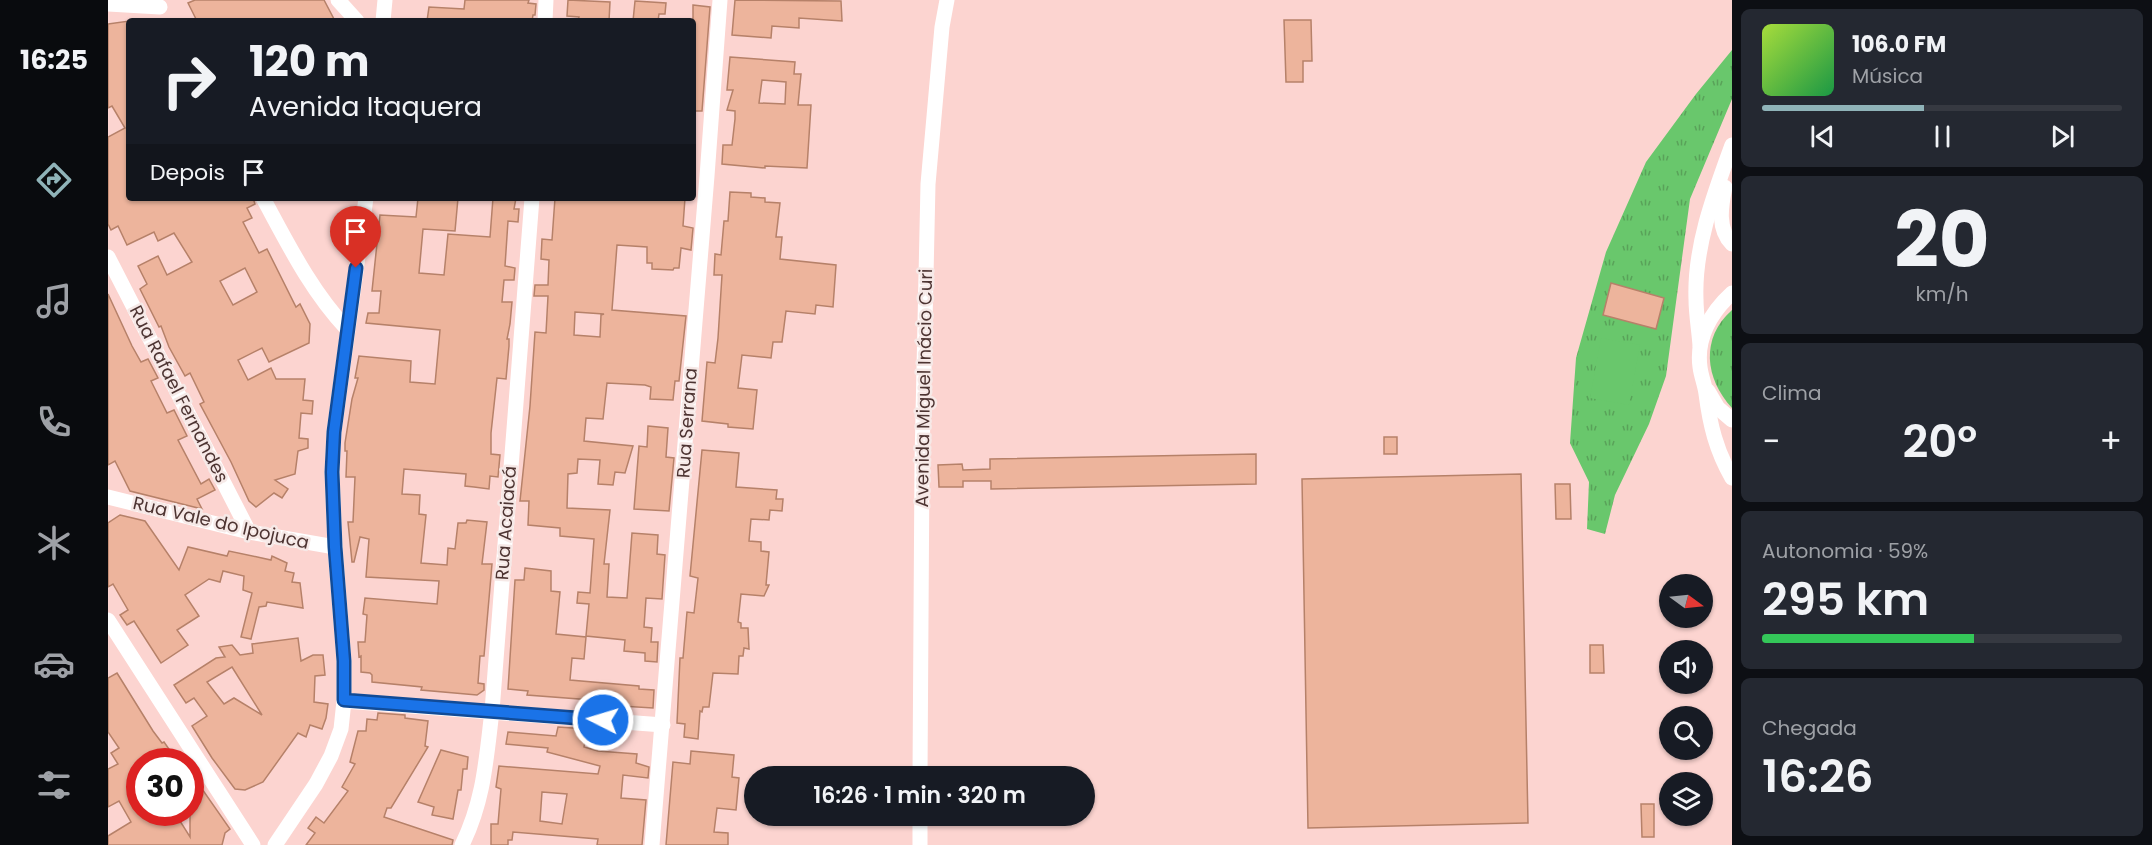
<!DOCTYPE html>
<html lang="pt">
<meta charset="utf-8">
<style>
:root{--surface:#171b24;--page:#242831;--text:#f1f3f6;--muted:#9ea1a6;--line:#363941;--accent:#8fb3b8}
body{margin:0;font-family:Poppins,sans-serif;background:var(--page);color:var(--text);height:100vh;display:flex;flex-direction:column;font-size:22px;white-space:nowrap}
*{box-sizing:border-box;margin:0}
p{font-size:20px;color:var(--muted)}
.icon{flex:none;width:33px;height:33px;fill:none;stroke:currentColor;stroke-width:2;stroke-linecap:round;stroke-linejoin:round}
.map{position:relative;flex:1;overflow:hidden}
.panel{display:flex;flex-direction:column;gap:9px;padding:9px;background:#0d0f14;width:420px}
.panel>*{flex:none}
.banner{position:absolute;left:18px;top:18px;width:570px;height:183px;border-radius:6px;box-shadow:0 2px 4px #0004;background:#171b24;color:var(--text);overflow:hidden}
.needle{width:39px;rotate:105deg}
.buttons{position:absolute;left:1551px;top:574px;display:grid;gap:12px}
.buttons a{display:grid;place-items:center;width:54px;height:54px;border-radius:50%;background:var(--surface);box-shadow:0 2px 4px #0004;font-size:30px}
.speed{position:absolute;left:18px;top:748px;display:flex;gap:12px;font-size:30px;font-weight:700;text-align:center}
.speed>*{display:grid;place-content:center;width:78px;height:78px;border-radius:50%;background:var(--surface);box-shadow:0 2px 4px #0004;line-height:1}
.speed .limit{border:9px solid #d22;background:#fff;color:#111}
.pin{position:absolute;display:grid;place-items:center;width:51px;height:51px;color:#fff;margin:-62px -26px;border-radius:50% 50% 50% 0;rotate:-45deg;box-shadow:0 0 6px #0007}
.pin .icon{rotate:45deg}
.me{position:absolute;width:66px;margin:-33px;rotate:275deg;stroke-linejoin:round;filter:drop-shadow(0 0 4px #0008)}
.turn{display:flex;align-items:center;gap:21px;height:126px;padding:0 24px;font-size:27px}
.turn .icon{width:78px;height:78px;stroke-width:2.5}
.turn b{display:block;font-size:42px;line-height:51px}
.then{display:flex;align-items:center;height:57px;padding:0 24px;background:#0003;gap:12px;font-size:22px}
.big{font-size:45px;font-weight:600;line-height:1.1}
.panel .tile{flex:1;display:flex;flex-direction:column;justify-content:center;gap:9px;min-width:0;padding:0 21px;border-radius:9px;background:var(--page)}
.panel .dial{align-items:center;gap:0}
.dial b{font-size:78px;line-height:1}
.song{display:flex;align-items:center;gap:18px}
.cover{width:72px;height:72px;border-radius:9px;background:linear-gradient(135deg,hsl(80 70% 55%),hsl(140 70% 35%))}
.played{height:6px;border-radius:3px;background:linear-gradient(90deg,var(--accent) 45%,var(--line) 45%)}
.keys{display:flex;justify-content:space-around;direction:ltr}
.heat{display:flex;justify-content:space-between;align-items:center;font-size:33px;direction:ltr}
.charge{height:9px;border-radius:4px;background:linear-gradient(90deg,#34c759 59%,var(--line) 0)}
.trip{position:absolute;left:636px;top:766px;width:351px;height:60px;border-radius:30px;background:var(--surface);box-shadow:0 2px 4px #0004;font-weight:600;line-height:60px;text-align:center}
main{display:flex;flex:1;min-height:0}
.tab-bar{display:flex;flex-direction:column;width:108px;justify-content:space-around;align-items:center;background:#090b0e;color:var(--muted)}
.tab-bar .icon{width:42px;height:42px}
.tab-bar .current{color:var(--accent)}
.tab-bar b{font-size:27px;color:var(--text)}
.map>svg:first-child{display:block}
.grass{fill:url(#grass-tufts)}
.pitch{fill:#69c76c}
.building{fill:#edb49c;stroke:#b68169;stroke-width:1.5;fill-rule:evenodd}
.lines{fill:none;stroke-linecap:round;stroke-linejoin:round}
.minor{stroke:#fff;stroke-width:15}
.route-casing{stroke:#114b97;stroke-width:15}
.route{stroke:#1a73e8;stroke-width:10}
.labels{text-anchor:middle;stroke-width:5;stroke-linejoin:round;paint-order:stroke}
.street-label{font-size:18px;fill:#4d3432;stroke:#f6e9e7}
</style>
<main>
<nav class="tab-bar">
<b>16:25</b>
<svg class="icon current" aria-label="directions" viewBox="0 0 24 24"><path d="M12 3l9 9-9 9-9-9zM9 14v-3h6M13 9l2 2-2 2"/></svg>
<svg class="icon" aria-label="music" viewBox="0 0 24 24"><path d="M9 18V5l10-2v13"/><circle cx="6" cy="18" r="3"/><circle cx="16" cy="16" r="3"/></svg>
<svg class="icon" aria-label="phone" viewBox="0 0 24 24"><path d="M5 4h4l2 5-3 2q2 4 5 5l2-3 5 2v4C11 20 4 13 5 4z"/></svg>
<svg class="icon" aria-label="climate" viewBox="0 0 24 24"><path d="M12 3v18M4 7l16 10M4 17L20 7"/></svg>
<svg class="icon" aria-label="car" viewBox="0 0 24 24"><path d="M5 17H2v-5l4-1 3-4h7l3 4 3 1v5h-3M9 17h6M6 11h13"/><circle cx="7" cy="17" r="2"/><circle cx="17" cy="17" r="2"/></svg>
<svg class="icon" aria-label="filters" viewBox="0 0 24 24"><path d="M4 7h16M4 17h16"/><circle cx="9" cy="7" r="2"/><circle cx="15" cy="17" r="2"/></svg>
</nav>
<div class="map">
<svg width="1624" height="845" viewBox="0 0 1624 845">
<defs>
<pattern id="grass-tufts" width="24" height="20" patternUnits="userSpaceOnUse" patternTransform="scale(1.5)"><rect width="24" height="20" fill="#69c76c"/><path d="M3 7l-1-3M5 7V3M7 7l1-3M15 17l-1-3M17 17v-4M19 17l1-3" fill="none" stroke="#59a259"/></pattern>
</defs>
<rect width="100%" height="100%" fill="#fcd4d0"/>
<g class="grass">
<polygon points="1624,50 1624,99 1582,199 1558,376 1541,424 1507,495 1497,534 1479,529 1481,482 1462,443 1468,358 1498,252 1538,162 1588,94"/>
<path d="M1624,310V408C1597,379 1592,338 1624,310Z"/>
</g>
<polygon class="pitch" points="1493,338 1532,345 1521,405 1482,398"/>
<g class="building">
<polygon points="87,0 216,0 227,21 89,21 80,3"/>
<polygon points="357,0 421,0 420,3 428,4 427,15 425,15 424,21 319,21 321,7 356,9"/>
<polygon points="460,0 502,2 501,21 470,21 471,17 459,16"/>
<polygon points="627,0 733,1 734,21 691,18 691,28 664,26 663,38 624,35"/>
<polygon points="527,1 558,3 557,14 551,14 550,21 525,21"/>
<polygon points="585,5 602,7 594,111 585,111"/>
<polygon points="1176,20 1203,20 1204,61 1195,61 1195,82 1178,82"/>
<path d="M21,21V198H145L147,204L139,208L144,218L135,222L151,253L159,249L188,307L192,304L202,324L201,343L161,362L154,348L130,360L140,380L163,368L168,379H197L195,400L205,401L204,414L193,413L191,438L200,439V448L190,451L187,474L167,480L180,489L174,498L166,493L148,507L141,501L123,462L92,404L96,402L82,373L77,376L61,347L53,326L51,327L32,289L39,284L30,266L50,256L59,275L84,262L66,233L50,241L46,232L19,245L10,226L3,230L0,224V137L17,128L4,106L0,108V24ZM137,268L149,292L125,305L112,281Z"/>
<path d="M622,57L687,62L686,74H693L690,105H703L699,168L657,166V168L614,164L615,145H624L627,119V111L619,110L625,90H619ZM654,80L678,82L677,104L651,103Z"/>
<polygon points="622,192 643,193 643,197 657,198 657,202 672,203 668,237 674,237 672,259 728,265 725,307 708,305 707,314 678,311 674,342 665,342 663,358 634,355 630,388 649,390 645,429 620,427 620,424 594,421 599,362 607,363 610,338 614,275 606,275 607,254 613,255 616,221 620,221"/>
<polygon points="310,198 350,198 347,231 315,229 311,273 336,275 340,234 382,237 385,198 408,198 406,209 411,209 410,222 400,221 397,266 407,268 406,280 396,280 394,302 404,302 402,324 399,339 401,339 401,346 398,379 389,378 383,433 383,454 392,455 390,477 382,476 381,489 366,487 357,486 358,474 296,469 294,494 312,495 311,514 318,515 313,563 339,565 340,548 347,549 350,523 358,523 359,520 379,522 374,564 384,564 376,656 372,656 370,683 376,684 376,690 369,695 313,690 314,687 264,682 264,675 262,673 253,672 253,656 251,657 250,642 257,642 259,615 255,614 257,598 329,604 331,581 258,577 261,539 252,537 246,562 244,562 240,522 245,522 247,477 238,477 239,451 237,451 237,443 244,399 250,378 247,378 251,356 303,361 302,382 327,384 332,330 258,323 260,313 271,313 273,291 264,291 272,215 308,217"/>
<path d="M447,198H577L575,226L585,228L583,250L573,248L571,268H566L565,270L544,269V263H539V247L509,245L504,310L578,316L571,381H567L565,400L542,399L543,387L537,385L499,383L495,419L478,418L476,441L525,446L517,473L507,472L505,485L490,484L492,460L470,459L469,473L460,474L459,508L502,510L496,564H501L499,597L519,598L524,533L550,535L549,554L557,555L554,599L538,598L536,627L544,628L543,642H550L549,662L537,661V653L516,651L517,640L478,636L481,604L469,603L470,592L482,593L486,539L452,536V528L420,525L421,501H412L422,406L427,332L438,333L440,296H426L427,285H440L441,260L433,259L434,239L444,240ZM467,312L496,314L493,315L492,337L466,335Z"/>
<polygon points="1503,283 1556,298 1548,329 1495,315"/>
<polygon points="0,294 24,346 33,362 40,359 50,378 43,381 59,413 66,410 79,436 70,440 93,484 101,479 107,490 89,499 94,509 22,491 7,461 0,465"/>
<polygon points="540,426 560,428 558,457 566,458 561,511 526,509 531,446 539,447"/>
<rect x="1276" y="437" width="13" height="17"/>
<polygon points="594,450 631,453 628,487 669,490 668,499 675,499 674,511 662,510 661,520 643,519 641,541 653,542 653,551 661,552 658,585 661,585 656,596 633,594 630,622 633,623 633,628 640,628 641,649 636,648 635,656 631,656 630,674 605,673 601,707 595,707 594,712 592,711 590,739 576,737 577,724 569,723 572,658 575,658 579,612 586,613 590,578 582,576"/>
<polygon points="1148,454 1148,484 883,489 883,481 855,481 855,487 831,487 830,465 854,464 855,470 882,469 882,459"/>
<polygon points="1413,474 1420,823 1200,828 1194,479"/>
<polygon points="1447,484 1462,484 1463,519 1448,519"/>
<polygon points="12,515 37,521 71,570 80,547 119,556 121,551 163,560 164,556 179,563 177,571 186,573 184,582 192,583 195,608 159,602 158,606 151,607 143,639 133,637 144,593 135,590 136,576 115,571 112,582 101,579 77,595 91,616 69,630 80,645 53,663 26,621 19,625 12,615 20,610 5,584 0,587 0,523"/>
<polygon points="417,568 443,571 443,591 452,592 448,634 478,637 476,659 464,658 462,680 531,686 531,689 546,690 545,708 497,705 497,701 419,695 420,691 400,689 407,580 416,580"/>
<path d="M190,638L193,661L205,655H215L217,675L207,676L206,702L220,704L218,718L214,729L202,725L198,737L190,733L155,782L137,790L127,789L104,758L84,726L99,716L86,698L78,703L66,685L108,658L117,657L111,647L124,645L132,655L145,653L144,644ZM124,667L154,715L126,698L116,704L99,682Z"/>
<polygon points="1482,645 1495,645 1496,673 1482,673"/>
<polygon points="9,673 45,731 54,743 56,742 70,762 32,762 32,813 67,813 82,837 82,792 92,786 122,829 117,833 114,845 0,845 0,836 23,822 11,801 0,807 0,769 10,764 3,753 11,748 0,732 0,678"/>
<polygon points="270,713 297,715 297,718 320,721 317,746 320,747 283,808 279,808 276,817 345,840 344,845 198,845 207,833 200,828 208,817 216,823 240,791 234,787 247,764 242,762 250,731 258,731 259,719 269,720"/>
<path d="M450,727L479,729L476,747L490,751L529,754L528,763L541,767L540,778L515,775L513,798L538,800L534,845H489L490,839L405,832L404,840H400V845H383V824H390L393,789L388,787L391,766L490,774L492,766L439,752L440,748L398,744L400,732L448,736ZM434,792L459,794L454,824L432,821Z"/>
<polygon points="333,750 360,757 359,769 355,769 353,790 350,790 345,819 324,815 326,807 310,802"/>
<polygon points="583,751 626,755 624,777 631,778 628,810 609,808 606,832 620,833 620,845 558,845 565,762 582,764"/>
<polygon points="1533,804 1546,804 1546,837 1534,837"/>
</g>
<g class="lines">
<g class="minor">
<polyline points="230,0 249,21"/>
<polyline points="0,4 52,7"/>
<polyline points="275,21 277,0"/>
<polyline points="437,21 438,0"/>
<path d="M1617,187C1613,206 1609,229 1624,244"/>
<path d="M155,198C180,244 203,291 239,329"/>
<polyline points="0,257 141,532"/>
<path d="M1624,293C1603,312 1588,338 1592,367C1593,376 1597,385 1598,394C1602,425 1608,450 1624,478"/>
<path d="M1592,346C1591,330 1588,315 1588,299C1586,247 1606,194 1624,145"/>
<polyline points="1600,391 1610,408 1624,420"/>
<polyline points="0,497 141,532 227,547"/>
<polyline points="0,620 145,845"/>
<polyline points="236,701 555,725"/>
<polyline points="812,777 814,461 820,184 834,27 839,0"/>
<polyline points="812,816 812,845"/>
<polyline points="167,845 208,784 223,756 233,729 236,701 236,661 227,547 224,472 226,432 258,198"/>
<path d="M354,845C376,800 378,760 384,711L424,198"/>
<polyline points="544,845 599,176 612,0"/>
</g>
</g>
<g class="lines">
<defs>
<polyline id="route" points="248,268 226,432 224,472 227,547 236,661 236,700 495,720"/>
</defs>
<use href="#route" class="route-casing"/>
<use href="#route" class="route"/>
</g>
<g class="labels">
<g class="street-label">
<text transform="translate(816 388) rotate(-89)" y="6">Avenida Miguel Inácio Curi</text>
<text transform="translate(71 394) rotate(63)" y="6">Rua Rafael Fernandes</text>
<text transform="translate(579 423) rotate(-86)" y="6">Rua Serrana</text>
<text transform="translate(113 523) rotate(13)" y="6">Rua Vale do Ipojuca</text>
<text transform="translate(398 523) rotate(-86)" y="6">Rua Acaiacá</text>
</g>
</g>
</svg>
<div class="buttons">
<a><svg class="needle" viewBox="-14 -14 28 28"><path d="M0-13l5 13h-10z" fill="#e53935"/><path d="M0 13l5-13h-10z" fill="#9ea1a6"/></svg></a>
<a><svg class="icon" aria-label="sound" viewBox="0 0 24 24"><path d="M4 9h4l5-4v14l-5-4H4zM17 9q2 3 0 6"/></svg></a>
<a><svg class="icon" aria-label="search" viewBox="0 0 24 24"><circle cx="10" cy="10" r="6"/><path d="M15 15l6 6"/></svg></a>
<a><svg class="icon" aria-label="layers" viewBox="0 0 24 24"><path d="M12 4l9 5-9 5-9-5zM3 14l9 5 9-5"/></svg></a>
</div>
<div class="speed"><div class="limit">30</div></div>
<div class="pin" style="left:248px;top:268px;background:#d93025"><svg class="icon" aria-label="arrive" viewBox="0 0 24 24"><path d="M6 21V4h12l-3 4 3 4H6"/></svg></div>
<svg class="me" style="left:495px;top:720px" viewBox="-20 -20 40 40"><circle r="17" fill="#1a73e8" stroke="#fff" stroke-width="3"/><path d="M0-11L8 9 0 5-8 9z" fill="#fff"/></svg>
<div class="trip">16:26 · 1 min · 320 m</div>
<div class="banner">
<div class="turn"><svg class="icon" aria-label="right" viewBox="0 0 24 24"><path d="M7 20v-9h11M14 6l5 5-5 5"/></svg><div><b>120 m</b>Avenida Itaquera</div></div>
<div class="then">Depois<svg class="icon" aria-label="arrive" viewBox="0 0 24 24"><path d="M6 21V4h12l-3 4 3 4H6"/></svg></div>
</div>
</div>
<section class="panel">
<div class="tile">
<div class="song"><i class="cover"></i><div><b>106.0 FM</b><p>Música</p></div></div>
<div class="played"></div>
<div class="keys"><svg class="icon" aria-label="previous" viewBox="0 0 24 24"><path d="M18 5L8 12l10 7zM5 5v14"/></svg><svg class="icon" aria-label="pause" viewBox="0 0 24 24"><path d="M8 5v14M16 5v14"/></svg><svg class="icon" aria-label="next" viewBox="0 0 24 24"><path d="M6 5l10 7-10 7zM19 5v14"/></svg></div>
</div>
<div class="tile dial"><b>20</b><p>km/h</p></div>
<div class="tile"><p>Clima</p>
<div class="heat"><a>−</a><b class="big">20°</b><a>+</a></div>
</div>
<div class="tile"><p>Autonomia · 59%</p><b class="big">295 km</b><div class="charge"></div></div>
<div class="tile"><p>Chegada</p><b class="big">16:26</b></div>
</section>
</main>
